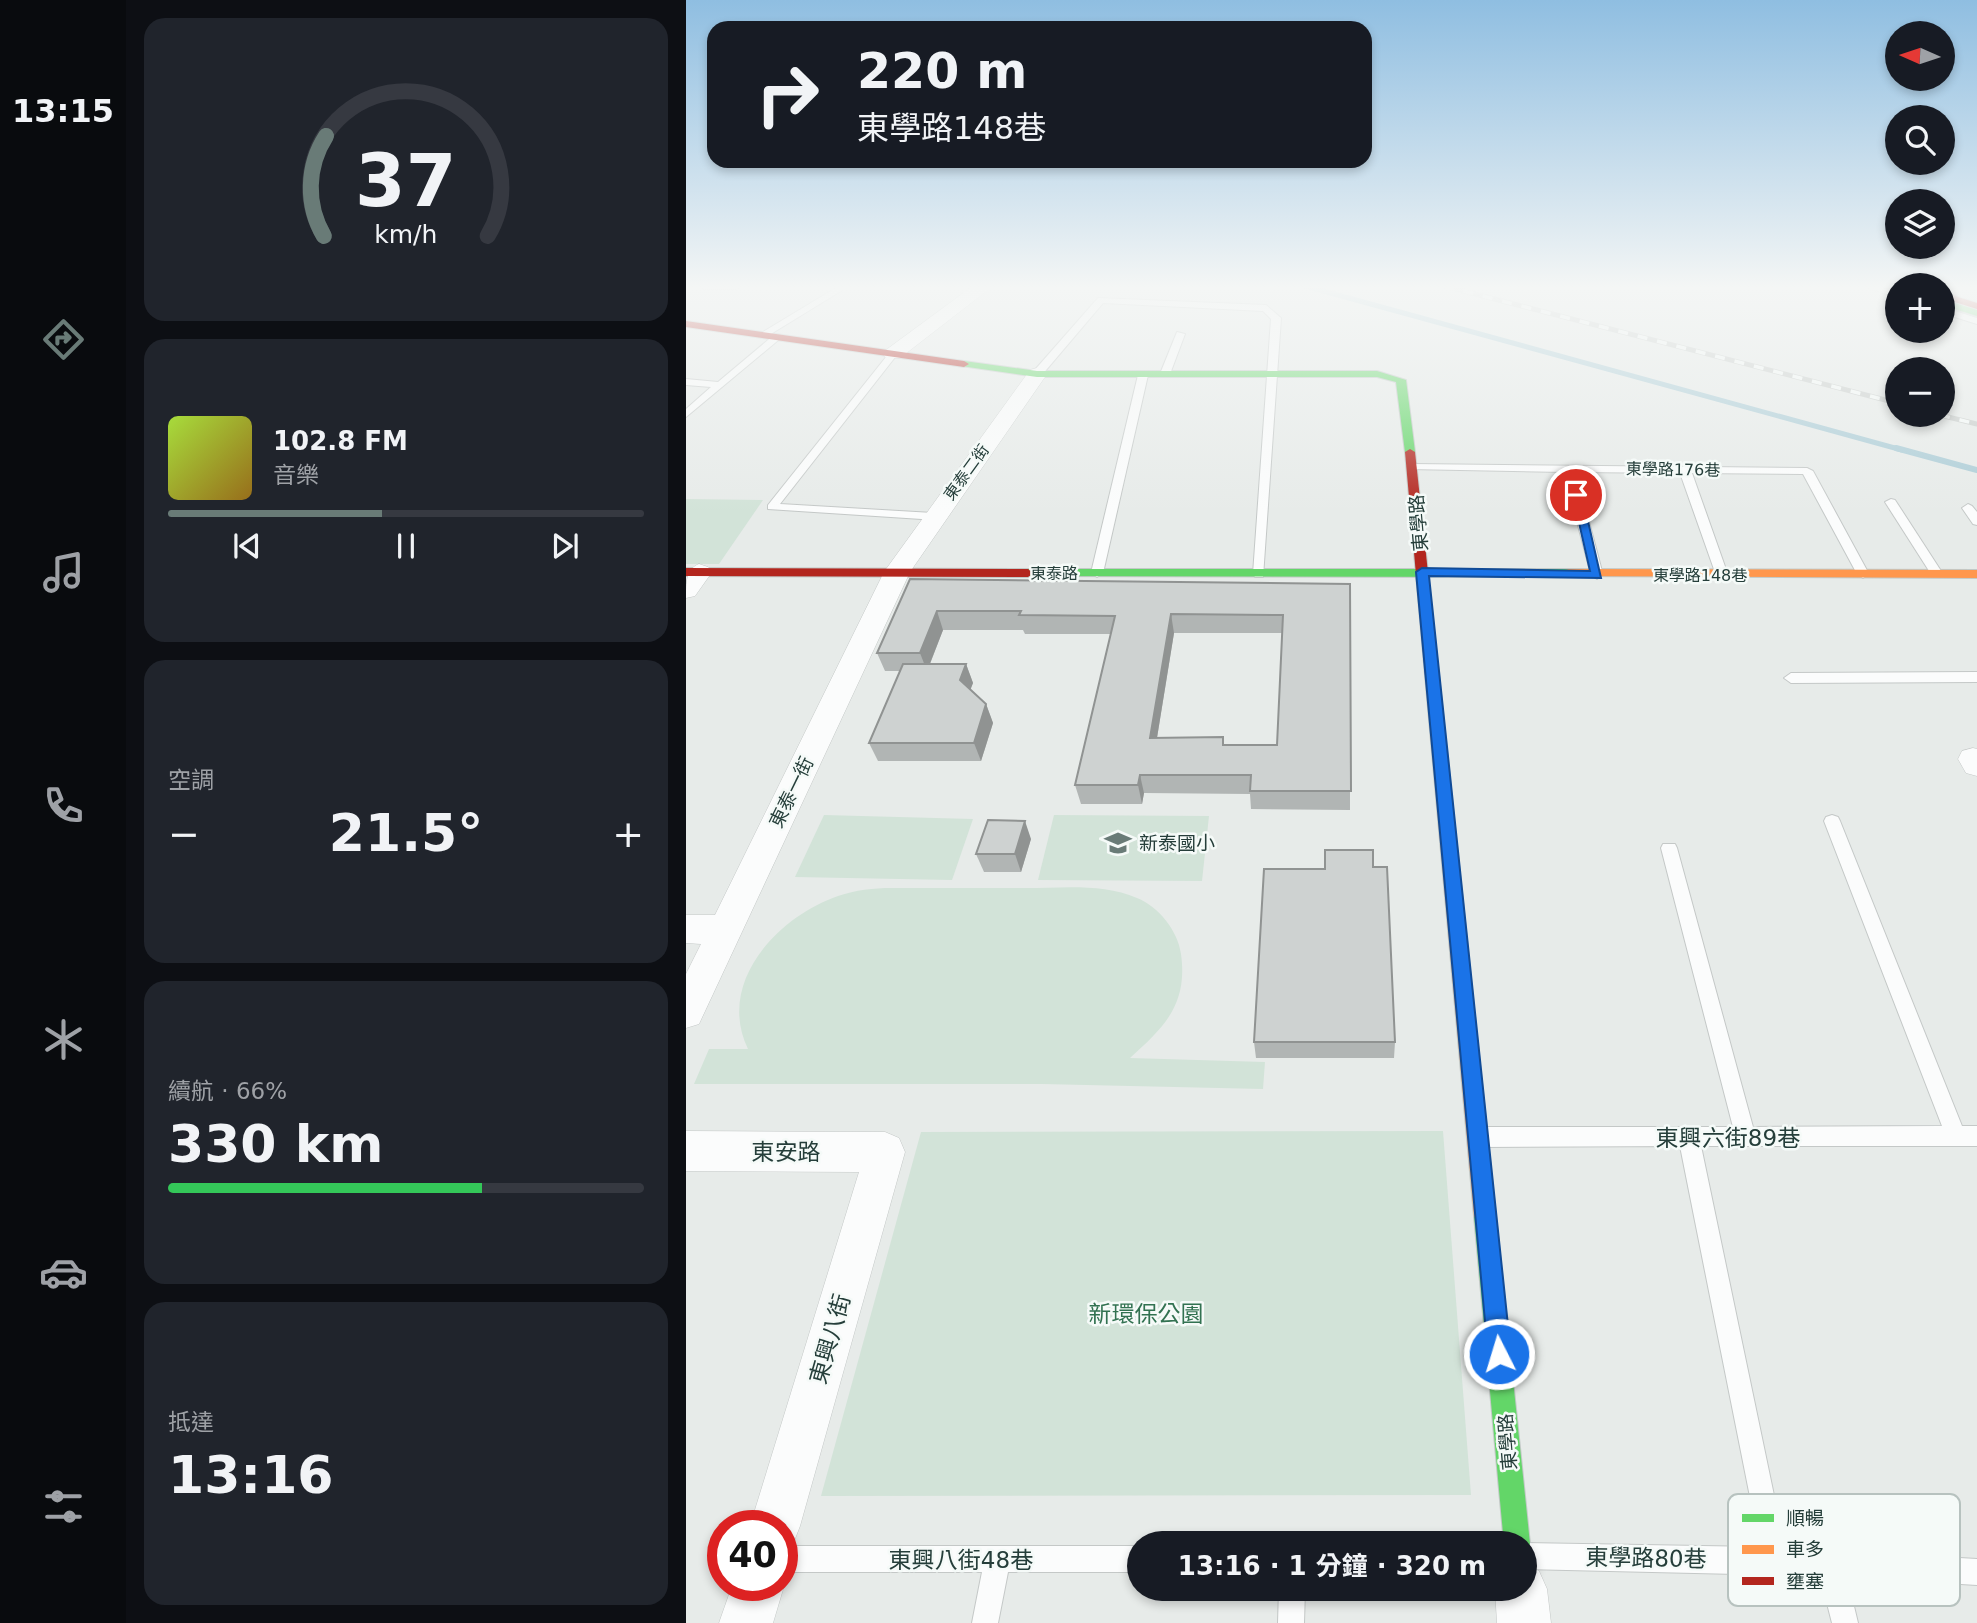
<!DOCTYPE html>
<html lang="zh-TW">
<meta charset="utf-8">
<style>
:root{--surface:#171b24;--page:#20242c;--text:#f1f3f6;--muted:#9ea1a6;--line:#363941;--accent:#697b77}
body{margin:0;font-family:"DejaVu Sans","Noto Sans TC",sans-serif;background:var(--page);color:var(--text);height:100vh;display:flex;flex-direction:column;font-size:26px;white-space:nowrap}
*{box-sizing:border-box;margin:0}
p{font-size:23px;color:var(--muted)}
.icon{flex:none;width:38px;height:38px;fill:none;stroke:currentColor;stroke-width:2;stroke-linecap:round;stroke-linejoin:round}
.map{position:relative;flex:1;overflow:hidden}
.drawer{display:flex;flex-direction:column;gap:18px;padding:18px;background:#0d0f14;width:560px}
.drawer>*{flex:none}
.guide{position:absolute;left:21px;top:21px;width:665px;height:147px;border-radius:21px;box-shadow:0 4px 10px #0003;background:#171b24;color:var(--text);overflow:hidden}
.needle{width:46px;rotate:273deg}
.buttons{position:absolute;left:1199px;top:21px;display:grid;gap:14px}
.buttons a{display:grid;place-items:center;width:70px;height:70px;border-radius:50%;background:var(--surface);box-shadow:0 4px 10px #0003;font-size:35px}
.speed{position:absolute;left:21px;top:1510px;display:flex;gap:14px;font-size:35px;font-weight:700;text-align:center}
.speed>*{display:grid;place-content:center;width:91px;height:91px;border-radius:50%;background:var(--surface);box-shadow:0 4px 10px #0003;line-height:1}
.speed .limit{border:10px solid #d22;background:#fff;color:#111}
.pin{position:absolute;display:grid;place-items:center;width:60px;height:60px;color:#fff;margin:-30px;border:4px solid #fff;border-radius:50%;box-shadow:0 2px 7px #0007}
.me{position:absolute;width:77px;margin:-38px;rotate:355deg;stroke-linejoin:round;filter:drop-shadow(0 0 5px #0008)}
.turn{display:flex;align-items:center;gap:24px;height:147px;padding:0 35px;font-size:32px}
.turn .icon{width:91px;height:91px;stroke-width:2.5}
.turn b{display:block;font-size:49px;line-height:60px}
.big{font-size:52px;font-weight:700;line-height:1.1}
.drawer .widget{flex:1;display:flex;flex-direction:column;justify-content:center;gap:10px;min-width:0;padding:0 24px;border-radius:21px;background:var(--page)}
.drawer .dial{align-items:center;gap:0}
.dial svg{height:182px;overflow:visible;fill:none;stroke:var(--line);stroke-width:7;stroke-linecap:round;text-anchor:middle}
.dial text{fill:var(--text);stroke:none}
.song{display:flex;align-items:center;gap:21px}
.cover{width:84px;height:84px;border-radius:10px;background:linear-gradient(135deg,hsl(80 70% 55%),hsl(40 70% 35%))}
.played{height:7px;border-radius:4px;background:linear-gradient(90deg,var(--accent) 45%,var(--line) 45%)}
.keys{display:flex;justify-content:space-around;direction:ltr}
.heat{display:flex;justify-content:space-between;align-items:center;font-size:38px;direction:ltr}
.charge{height:10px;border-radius:5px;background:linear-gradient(90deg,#34c759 66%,var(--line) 0)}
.trip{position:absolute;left:441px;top:1531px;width:410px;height:70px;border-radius:35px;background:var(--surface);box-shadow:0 4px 10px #0003;font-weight:700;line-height:70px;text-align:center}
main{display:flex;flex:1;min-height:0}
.dock{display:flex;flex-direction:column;width:126px;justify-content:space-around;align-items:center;background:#090b0e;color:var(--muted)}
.dock .icon{width:49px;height:49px}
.dock .on{color:var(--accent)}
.dock b{font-size:32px;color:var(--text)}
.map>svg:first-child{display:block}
.green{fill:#d2e3d8}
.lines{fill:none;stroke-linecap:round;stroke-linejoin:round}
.stream-far1{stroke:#abccd6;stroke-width:5}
.stream{stroke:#abccd6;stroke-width:6}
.lane-casing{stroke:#c4c8c7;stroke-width:2}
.street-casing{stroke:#c4c8c7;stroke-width:1}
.fast-casing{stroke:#c3c9c7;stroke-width:2}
.slow-casing{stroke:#c3c9c7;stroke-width:2}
.jam-casing{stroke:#c3c9c7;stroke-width:2}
.lane{fill:#fbfcfc;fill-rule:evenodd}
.street{fill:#fbfcfc;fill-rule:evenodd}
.fast{fill:#63d668;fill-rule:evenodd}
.slow{fill:#ff974d;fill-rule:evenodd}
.jam{fill:#b3261e;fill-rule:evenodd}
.rail-casing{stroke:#c8ccca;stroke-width:5}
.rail{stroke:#f5faf8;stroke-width:3.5;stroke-dasharray:10;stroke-linecap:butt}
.wall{fill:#b1b5b4;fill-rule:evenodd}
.shaded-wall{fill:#909392}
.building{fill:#ced2d1;stroke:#909392;stroke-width:2;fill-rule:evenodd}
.route{fill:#1a73e8;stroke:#114b97;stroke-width:2}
.labels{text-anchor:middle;stroke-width:5;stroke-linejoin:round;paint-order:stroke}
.far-street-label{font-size:16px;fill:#253e3a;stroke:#f5faf8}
.street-label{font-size:19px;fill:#253e3a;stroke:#f5faf8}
.poi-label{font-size:19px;fill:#253e3a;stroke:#f5faf8;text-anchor:start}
.near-street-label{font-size:23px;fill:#253e3a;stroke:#f5faf8}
.near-park-label{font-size:23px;fill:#327251;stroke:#f5faf8}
.key{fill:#f5faf8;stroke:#b7c2bf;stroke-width:2}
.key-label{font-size:19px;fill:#253e3a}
</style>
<main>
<nav class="dock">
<b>13:15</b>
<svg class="icon on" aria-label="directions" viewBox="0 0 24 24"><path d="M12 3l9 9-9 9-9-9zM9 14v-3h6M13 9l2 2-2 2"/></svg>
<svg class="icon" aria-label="music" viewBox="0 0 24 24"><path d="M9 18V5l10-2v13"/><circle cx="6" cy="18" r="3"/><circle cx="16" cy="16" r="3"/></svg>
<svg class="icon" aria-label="phone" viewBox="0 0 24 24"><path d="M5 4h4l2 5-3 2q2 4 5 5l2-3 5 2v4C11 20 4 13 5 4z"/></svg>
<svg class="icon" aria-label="climate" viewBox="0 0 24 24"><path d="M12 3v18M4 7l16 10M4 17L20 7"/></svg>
<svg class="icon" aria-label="car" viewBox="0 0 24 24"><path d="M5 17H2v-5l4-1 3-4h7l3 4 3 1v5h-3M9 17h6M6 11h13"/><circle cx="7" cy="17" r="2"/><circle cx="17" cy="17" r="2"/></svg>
<svg class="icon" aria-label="filters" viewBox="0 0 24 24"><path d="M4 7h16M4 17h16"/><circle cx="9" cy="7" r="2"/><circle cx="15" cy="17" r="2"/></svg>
</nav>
<section class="drawer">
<div class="widget dial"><svg viewBox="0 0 100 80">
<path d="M14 69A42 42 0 1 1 86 69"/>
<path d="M14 69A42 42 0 0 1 15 25" stroke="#697b77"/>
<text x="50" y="56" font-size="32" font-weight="700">37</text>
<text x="50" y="72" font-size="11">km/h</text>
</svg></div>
<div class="widget">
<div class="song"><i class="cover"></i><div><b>102.8 FM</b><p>音樂</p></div></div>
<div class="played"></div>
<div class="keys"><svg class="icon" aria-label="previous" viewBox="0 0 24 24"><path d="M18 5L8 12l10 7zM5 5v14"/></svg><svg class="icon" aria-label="pause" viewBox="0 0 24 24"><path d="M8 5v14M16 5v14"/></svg><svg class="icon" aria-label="next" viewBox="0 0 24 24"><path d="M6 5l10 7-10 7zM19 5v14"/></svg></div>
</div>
<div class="widget"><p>空調</p>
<div class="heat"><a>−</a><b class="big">21.5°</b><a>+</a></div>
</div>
<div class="widget"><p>續航 · 66%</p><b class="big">330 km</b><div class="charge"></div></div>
<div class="widget"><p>抵達</p><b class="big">13:16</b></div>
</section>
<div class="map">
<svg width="1291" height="1623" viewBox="0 0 1291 1623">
<rect width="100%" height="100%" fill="#e7ebe9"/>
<g class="green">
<polygon points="0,499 77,500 33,564 0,564"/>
<polygon points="138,815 287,819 266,880 109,877"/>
<polygon points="368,815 523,816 516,881 352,880"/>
<path d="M206,888C250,888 295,888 340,888C376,888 417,883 451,898C473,907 492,931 495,954C502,1005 478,1027 444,1058L579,1062L577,1089L356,1084H8L23,1049H62C30,983 91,917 152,896C170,890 187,888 206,888Z"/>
<polygon points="757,1131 785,1495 135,1496 235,1132"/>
</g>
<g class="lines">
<polyline class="stream-far1" points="619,286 1216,450"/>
<polyline class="stream" points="1210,448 1291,470"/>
<defs>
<g id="lane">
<polygon points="14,286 54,286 50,289 18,289"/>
<polygon points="153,286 163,286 80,337 72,335"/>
<polygon points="1178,286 1190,286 1211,292 1211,298"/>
<polygon points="412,298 580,305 595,318 577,577 569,577 567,574 585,319 577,311 417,303 355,376 347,376 347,372"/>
<polygon points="1256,307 1291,318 1291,324 1256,313"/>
<polygon points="491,332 499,334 484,374 475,376 474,374"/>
<polygon points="88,335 96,337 0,417 0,409 25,387 0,385 0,379 32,382"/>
<polygon points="207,351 212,354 210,356 94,504 247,513 251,514 251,520 82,509 82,505 204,352"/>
<polygon points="457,372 462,375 417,573 411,577 405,573 452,375"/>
<polygon points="726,464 1121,468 1127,471 1183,574 1177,578 1171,574 1117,474 1006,473 1042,575 1036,579 1030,575 994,473 890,472 917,575 911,579 905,575 878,472 722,469 722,465"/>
<polygon points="1205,499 1209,500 1257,574 1255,577 1247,577 1245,574 1199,502"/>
<polygon points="1282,504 1286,506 1291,512 1291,525 1287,524 1276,508"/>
<polygon points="1291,672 1291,682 1105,683 1098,678 1105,673"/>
<polygon points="1146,815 1152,817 1154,821 1276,1126 1291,1126 1291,1146 1015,1146 1099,1548 1291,1559 1291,1585 1161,1577 1172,1623 1146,1623 1134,1576 838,1569 838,1543 1074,1547 994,1146 796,1147 789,1144 786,1137 789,1130 796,1127 1047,1127 975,848 977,844 989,844 991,848 1067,1127 1256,1126 1138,821 1140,817"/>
<polygon points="96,1546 453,1546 453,1572 322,1572 312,1623 286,1623 296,1572 96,1572"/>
<polygon points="593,1589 619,1589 618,1623 592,1623"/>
</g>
<g id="street">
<polygon points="287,286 307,286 214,358 200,358 197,354 200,350"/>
<polygon points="351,368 361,374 224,572 13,1024 0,1028 0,974 15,944 0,943 0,915 29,915 198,572 344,370"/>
<path d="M13,564L22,567L26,572L9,596L0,598C0,583 0,569 13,564Z"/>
<polygon points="1287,748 1291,749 1291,776 1280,773 1272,759 1276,751"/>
<polygon points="0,1131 199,1132 213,1138 219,1152 114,1526 107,1544 96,1548 96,1526 64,1526 173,1172 0,1171"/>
<polygon points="838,1564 853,1571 861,1589 865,1623 811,1623 809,1589 838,1589"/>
<polygon points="96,1582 98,1586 87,1623 33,1623 46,1586 96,1586"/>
</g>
<g id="fast">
<polygon points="1256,299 1291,310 1291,316 1256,305"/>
<polygon points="278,361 351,371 691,371 720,380 729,452 724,455 719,452 710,382 691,377 351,377 275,366 273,364"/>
<polygon points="342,569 883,569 889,573 883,577 338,576 336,573"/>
<polygon points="799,1205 806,1209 810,1216 844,1544 838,1554 838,1544 818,1544 788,1216 792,1209"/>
</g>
<g id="slow">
<polygon points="1200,286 1211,286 1211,291"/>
<polygon points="883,569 1291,570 1291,578 879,576 879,570"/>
<polygon points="746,670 753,675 810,1216 806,1223 799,1227 792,1223 788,1216 739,675"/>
</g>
<g id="jam">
<polygon points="1256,292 1291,303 1291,309 1256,298"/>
<polygon points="0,321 278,361 283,364 278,367 0,327"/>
<polygon points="724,449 729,452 753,675 746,680 739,675 719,452"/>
<polygon points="0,568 342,569 348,573 342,577 0,576"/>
</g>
</defs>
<use href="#lane" class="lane-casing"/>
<use href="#street" class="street-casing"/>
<use href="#fast" class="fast-casing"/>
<use href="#slow" class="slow-casing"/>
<use href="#jam" class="jam-casing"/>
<use href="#lane" class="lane"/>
<use href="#street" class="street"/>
<use href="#fast" class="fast"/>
<use href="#slow" class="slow"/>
<use href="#jam" class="jam"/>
<defs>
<g id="rail">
<polyline points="758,286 1211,403"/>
<polyline points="1254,415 1291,424"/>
</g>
</defs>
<use href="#rail" class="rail-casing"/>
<use href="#rail" class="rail"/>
</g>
<g class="wall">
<path d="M224,579L664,584V810L565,809L564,794L458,793L456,804H395L389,785L425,634H339L337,630H257L244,664H280L287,683L284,689L300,704L307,723L295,761H192L183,743L214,671H199L191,653ZM488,633H596L591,745H538L471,738Z"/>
<polygon points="345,839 335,872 298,872 290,854"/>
<polygon points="687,867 709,1042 708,1058 570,1058 568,1042 639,869"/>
</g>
<g class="shaded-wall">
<polygon points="251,611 257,630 241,671 234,653"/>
<polygon points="485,614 488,633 468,756 464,738"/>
<polygon points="280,664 287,683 281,699 274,680"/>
<polygon points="300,704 307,723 295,761 288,743"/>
<polygon points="454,775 458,793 456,804 452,785"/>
<polygon points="339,821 345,839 335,872 329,854"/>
</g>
<g class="building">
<path d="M224,579L664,584L665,791H564L565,775H454L452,785H389L429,616L333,615L335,611H251L234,653H191ZM485,614L597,615L591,745H537V737L464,738Z"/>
<polygon points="217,664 280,664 274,680 300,704 288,743 183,743"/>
<polygon points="302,820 339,821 329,854 290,854"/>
<polygon points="639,850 687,850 687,867 701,867 709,1042 568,1042 578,869 639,869"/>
</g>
<linearGradient id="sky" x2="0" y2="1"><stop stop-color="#8fbee1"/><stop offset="0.56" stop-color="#f4f6f5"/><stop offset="1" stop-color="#f4f6f5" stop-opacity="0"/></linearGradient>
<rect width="1291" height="513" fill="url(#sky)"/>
<polygon class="route" points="886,492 896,495 915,578 743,576 825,1354 822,1362 813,1365 805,1362 802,1354 730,572 736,568 904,571"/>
<defs>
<symbol id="school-bare" viewBox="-9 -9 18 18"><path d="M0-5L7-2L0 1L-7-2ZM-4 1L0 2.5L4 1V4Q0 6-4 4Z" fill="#697b77" stroke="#f5faf8" stroke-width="2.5" paint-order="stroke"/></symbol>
</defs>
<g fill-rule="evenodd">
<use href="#school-bare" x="413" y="824" width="38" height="38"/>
</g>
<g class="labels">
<g class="far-street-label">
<text transform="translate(987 469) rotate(1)" y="6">東學路176巷</text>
<text transform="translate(280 472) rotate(-54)" y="6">東泰二街</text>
<text x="368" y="579">東泰路</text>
<text x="1014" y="581">東學路148巷</text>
</g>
<g class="street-label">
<text transform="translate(732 523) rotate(-95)" y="7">東學路</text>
<text transform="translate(105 792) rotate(-64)" y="7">東泰一街</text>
<text transform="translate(821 1442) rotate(-95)" y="7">東學路</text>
</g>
<g class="poi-label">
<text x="453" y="850">新泰國小</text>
</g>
<g class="near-street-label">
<text x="1042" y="1146">東興六街89巷</text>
<text x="100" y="1160">東安路</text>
<text transform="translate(144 1339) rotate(-74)" y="8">東興八街</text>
<text transform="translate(960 1558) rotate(1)" y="8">東學路80巷</text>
<text x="275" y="1568">東興八街48巷</text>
</g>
<g class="near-park-label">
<text x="460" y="1322">新環保公園</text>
</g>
</g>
<rect x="1042" y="1494" width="232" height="112" rx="10" class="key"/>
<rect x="1056" y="1514" width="32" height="8" fill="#63d668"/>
<rect x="1056" y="1545" width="32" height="9" fill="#ff974d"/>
<rect x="1056" y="1577" width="32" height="8" fill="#b3261e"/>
<g class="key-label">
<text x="1100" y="1525">順暢</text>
<text x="1100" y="1556">車多</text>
<text x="1100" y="1588">壅塞</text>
</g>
</svg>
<div class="buttons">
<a><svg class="needle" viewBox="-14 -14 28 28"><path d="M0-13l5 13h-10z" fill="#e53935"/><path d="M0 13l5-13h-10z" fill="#9ea1a6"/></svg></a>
<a><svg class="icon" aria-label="search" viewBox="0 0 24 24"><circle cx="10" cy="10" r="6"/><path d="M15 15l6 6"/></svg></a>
<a><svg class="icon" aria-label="layers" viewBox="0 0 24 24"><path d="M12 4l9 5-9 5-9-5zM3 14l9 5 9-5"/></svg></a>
<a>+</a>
<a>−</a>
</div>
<div class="speed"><div class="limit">40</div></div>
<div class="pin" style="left:890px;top:495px;background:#d93025"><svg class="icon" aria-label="arrive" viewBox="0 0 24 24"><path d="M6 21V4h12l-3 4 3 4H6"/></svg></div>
<svg class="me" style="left:813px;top:1354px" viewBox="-20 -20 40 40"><circle r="17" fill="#1a73e8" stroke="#fff" stroke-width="3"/><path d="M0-11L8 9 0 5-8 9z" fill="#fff"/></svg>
<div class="trip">13:16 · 1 分鐘 · 320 m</div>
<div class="guide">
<div class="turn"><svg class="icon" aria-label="right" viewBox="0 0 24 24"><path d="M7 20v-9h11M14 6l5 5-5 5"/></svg><div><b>220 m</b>東學路148巷</div></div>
</div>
</div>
</main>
